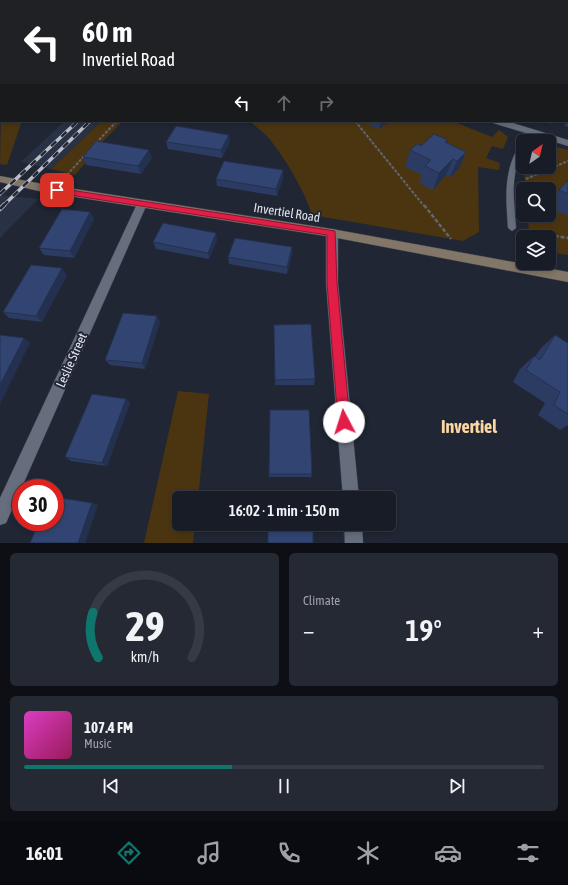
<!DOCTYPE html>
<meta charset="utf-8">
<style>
:root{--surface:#181c27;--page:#252933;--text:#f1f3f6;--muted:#9fa1a7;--line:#363a44;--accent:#0f766e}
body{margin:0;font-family:"Asap Condensed",sans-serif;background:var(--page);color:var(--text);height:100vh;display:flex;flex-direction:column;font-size:15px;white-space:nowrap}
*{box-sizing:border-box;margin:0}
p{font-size:13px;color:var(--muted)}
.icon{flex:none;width:22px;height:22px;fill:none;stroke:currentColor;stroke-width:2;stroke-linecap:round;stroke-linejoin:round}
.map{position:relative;height:543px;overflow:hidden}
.drawer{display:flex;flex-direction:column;gap:10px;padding:10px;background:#0d0f15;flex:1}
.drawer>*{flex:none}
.guide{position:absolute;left:0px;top:0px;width:568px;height:122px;box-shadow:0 2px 6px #0003,0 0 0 1px var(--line);background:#202124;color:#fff;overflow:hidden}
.needle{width:26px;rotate:34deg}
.controls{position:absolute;left:516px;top:134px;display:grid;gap:8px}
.controls a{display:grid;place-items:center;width:40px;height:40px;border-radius:6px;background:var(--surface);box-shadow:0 2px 6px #0003,0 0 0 1px var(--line);font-size:20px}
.speed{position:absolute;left:12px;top:479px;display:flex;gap:8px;font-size:20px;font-weight:700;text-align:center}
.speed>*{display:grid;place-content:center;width:52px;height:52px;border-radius:50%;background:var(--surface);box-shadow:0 2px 6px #0003,0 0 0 1px var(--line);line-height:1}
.speed .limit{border:6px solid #d22;background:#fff;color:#111}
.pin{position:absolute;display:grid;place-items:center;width:34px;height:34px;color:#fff;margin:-17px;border-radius:8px;box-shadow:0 2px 6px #0006}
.me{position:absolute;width:44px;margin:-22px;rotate:355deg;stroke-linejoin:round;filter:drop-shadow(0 0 3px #0008)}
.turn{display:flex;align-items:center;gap:14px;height:84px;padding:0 16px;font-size:18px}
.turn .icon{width:52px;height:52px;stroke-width:2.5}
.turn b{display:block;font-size:28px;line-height:34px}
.lanes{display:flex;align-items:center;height:38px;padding:0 16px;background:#0003;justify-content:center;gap:20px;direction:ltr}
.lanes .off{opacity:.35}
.big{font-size:30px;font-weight:600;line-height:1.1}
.drawer .widget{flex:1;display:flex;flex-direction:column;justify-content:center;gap:6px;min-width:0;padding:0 14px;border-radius:6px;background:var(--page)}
.drawer .dial{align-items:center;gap:0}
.dial svg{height:104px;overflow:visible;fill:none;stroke:var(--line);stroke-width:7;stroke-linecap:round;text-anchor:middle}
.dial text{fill:var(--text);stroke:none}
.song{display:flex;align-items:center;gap:12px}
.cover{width:48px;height:48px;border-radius:6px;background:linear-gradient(135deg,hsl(310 70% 55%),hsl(330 70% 35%))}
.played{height:4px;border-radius:2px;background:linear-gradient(90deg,var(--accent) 40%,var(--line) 40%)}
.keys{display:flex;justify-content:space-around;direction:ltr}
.heat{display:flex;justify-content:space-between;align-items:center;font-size:22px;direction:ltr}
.drawer .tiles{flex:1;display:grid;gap:10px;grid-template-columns:1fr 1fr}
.widget:last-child{grid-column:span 2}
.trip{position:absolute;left:172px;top:491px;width:224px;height:40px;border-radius:6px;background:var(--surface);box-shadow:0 2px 6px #0003,0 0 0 1px var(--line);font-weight:600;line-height:40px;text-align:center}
.tabs{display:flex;height:64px;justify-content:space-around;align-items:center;background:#0a0b10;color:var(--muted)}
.tabs .icon{width:28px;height:28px}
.tabs .current{color:var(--accent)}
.tabs b{font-size:18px;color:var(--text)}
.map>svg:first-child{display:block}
.built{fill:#293244}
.green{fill:#4b3510}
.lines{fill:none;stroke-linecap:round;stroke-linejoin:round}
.river{fill:#475b8a;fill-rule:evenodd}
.service-casing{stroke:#3d424d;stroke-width:1}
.minor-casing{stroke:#3d424d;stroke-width:1}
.secondary-casing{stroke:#3d424d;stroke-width:1}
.path-far2{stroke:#616673;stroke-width:1.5;stroke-dasharray:2.5 1;stroke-linecap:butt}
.path-far1{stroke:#616673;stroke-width:2;stroke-dasharray:3 1.5;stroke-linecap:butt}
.path{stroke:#616673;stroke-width:2.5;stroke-dasharray:4 2;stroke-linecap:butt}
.service{fill:#666d7d;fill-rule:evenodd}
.minor{fill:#666d7d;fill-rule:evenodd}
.secondary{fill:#817667;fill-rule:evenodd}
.rail-far2-casing{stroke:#babec8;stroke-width:3}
.rail-far1-casing{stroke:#babec8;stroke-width:3.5}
.rail-casing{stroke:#babec8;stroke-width:4.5}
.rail-far2{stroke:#202634;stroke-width:2;stroke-dasharray:5.5;stroke-linecap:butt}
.rail-far1{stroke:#202634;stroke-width:2.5;stroke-dasharray:7;stroke-linecap:butt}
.rail{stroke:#202634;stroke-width:3;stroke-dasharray:9;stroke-linecap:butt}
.wall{fill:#2b3b62}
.shaded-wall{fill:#233050}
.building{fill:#324572;stroke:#233050}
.route{fill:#e11d48;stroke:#92132f}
.labels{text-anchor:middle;stroke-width:4;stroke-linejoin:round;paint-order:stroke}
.street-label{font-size:13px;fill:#dfe3ec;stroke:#202634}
.near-quarter-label{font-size:18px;font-weight:bold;fill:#fcd7a2;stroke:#202634}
</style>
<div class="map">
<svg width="568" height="543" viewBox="0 0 568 543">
<rect width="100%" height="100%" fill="#202634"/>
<g class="built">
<polygon points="65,121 102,121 51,169 21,162"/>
<polygon points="0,195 38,199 0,238"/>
</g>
<g class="green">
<polygon points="39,0 401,0 402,1 40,1"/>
<polygon points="1,115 1,121 22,121 7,165 0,164"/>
<polygon points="102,121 123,121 106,138 75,175 51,169"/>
<path d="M249,121H452L492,137L499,130L508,137L503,149L492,146L486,158L500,163L499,170L478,167L479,232L463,241L312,215C305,191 283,154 266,135C261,130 254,125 249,121Z"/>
<polygon points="549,145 568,150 568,255 549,252 549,237 529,237 528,215 549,215 549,189 526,189 524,173 527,167 549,167"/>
<polygon points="178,391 209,394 198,498 179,498 179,524 195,524 193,543 144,543"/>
</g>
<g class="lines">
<g class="river">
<polygon points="379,0 401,0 402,1 380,1"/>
<rect x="567" y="38" width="1" height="16"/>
</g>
<defs>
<g id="service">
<polygon points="531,131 533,131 536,133 531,141 523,141"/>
<path d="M520,144H523C523,154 517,163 515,174C512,192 515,210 516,228L512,231L508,228C506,197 503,172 520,144Z"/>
</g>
<g id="minor">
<rect x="535" y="0" width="7" height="1"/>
<rect x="567" y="22" width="1" height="5"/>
<polygon points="492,121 506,121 568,140 568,146 493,123"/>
<polygon points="142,200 146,201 147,204 6,523 0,525 0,498 137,204 138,201"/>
<polygon points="332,229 336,230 338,233 338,283 359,498 343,498 326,283 326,233 328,230"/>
<polygon points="344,524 362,524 363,543 345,543"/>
</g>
<polygon id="secondary" points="0,176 43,184 332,229 568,272 568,282 332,237 43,192 0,182"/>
</defs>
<use href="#service" class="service-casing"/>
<use href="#minor" class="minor-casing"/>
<use href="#secondary" class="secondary-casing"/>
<g class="path-far2">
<polyline points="226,0 228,1"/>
<polyline points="320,0 323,1"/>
</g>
<g class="path-far1">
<polyline points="355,121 424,206"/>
<polyline points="96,143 117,121"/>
<polyline points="67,175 85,155"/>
<polyline points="526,179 568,161"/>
</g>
<g class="path">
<polyline points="424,205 451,239"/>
<polyline points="525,231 568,238"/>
</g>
<use href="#service" class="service"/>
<use href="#minor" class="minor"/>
<use href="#secondary" class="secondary"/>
<defs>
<polyline id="rail-far2" points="215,1 217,0"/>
<g id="rail-far1">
<polyline points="0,194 78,121"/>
<polyline points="3,206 90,121"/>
</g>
<polyline id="rail" points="0,209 4,205"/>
</defs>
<use href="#rail-far2" class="rail-far2-casing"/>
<use href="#rail-far1" class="rail-far1-casing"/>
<use href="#rail" class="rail-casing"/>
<use href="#rail-far2" class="rail-far2"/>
<use href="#rail-far1" class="rail-far1"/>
<use href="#rail" class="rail"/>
</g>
<g class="wall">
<polygon points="545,0 568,0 567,1 546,1"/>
<polygon points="567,111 568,111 568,127 564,126 566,123 562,121 567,121"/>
<polygon points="369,121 389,121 379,129 368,124"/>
<polygon points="544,121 553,121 551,124"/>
<polygon points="166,142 230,142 222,158 168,149"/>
<polygon points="446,143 466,152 459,169 450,177 446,175 433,190 419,183 422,175 405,167 410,150 421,146"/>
<polygon points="83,157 152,157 141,174 86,165"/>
<polygon points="283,170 283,178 277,196 217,186 216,179"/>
<polygon points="568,181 568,216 549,207 549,205 559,190"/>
<polygon points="90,212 94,219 74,258 44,255 39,248"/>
<polygon points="217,240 209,259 156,249 153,242"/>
<polygon points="292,247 292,254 287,274 229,264 228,257"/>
<polygon points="67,275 42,322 9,318 3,312"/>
<polygon points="160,322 145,369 110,365 105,360"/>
<polygon points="274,325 315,379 314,385 275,385"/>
<polygon points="555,335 568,343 568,425 560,430 538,415 545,403 513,382 520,369 534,356 535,357 541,348"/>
<polygon points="126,399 130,403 107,466 71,461 65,457"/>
<polygon points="269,474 312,474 311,477 269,477"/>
</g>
<g class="shaded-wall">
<polygon points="553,0 568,0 568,3 567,3 567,1 552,1"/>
<polygon points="381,121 389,121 379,129"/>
<polygon points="229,135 230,142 222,158 221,150"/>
<polygon points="149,150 152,157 141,174 138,166"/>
<polygon points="466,152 459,169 450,177 457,161"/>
<polygon points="453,159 446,175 433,190 439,173"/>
<polygon points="283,170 283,178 277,196 276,189"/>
<polygon points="90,212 94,219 74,258 70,251"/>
<polygon points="216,233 217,240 209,259 208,253"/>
<polygon points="292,247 292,254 287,274 287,267"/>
<polygon points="62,268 67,275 42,322 36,316"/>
<polygon points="157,316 160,322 145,369 142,363"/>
<polygon points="24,338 30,343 0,404 0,385"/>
<polygon points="126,399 130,403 107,466 102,463"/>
<polygon points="92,503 98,505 85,543 78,543"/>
</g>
<g class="building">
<rect x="499" y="0" width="25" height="1"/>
<polygon points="567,111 568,111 568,119 567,118"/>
<polygon points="176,126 229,135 221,150 166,142"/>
<polygon points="434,134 448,140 445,142 466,152 457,161 453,159 439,173 425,166 431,160 410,150 417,144 421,146"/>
<polygon points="96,141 149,150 138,166 83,157"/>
<polygon points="224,161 283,170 276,189 216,179"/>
<polygon points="568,180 568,194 559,190"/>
<polygon points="62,209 90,212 70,251 39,248"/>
<polygon points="163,223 216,233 208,253 153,242"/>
<polygon points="235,238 292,247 287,267 228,257"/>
<polygon points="31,265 62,268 36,316 3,312"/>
<polygon points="123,313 157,316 142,363 105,360"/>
<polygon points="311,324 315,379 275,380 274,325"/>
<polygon points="0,335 24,338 0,385"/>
<polygon points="555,335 568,343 568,414 554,405 560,392 526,370 534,356 540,360"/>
<polygon points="92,394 126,399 102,463 65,457"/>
<polygon points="270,410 309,410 312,474 269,474"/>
<polygon points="55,497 92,503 78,543 30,543 39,522 55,522"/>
<rect x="268" y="524" width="45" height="19"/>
</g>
<polygon class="route" points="54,188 57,188 335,231 337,283 350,422 348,426 344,427 340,426 338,422 327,283 327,235 57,193 53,190"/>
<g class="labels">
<g class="street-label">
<text transform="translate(287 212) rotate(9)" y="5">Invertiel Road</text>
<text transform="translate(71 360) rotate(-66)" y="5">Leslie Street</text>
</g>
<g class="near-quarter-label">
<text x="469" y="433">Invertiel</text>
</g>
</g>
</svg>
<div class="controls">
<a><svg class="needle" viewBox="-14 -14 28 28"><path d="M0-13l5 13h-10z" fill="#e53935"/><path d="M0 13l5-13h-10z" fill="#9fa1a7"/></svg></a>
<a><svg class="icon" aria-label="search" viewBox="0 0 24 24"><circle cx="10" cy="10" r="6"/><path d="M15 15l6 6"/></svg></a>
<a><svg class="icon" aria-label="layers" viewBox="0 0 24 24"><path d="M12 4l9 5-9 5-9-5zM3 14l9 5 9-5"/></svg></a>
</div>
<div class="speed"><div class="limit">30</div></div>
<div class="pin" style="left:57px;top:190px;background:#d93025"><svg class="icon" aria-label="arrive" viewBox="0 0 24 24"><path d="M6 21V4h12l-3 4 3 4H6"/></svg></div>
<svg class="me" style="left:344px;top:422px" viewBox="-20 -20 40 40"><circle r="19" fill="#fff"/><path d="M0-13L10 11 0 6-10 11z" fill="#e11d48"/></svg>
<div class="trip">16:02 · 1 min · 150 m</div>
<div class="guide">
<div class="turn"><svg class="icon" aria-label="left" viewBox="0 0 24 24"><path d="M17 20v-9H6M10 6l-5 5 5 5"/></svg><div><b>60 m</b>Invertiel Road</div></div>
<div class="lanes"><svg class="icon" aria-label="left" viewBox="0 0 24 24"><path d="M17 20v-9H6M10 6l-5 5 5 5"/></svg><svg class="icon off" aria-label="ahead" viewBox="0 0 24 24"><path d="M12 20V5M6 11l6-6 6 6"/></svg><svg class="icon off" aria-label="right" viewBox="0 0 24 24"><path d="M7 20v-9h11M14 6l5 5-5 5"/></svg></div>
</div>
</div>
<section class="drawer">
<div class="tiles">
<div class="widget dial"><svg viewBox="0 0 100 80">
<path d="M14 69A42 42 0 1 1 86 69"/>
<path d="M14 69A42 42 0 0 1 10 34" stroke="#0f766e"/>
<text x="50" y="56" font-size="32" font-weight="700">29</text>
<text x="50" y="72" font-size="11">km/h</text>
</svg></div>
<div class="widget"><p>Climate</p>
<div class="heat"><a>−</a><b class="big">19°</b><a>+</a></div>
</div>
<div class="widget">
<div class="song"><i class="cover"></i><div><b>107.4 FM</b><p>Music</p></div></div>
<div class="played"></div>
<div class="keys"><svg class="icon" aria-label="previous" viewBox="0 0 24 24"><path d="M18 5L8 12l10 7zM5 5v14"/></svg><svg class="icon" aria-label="pause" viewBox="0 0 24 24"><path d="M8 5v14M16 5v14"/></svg><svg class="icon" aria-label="next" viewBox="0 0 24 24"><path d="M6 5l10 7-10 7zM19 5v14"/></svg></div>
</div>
</div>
</section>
<nav class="tabs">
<b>16:01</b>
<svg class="icon current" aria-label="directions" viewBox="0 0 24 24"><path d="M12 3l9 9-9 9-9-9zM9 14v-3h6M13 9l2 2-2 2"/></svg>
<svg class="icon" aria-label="music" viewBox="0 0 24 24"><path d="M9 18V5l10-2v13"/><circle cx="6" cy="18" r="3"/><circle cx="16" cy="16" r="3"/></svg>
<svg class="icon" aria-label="phone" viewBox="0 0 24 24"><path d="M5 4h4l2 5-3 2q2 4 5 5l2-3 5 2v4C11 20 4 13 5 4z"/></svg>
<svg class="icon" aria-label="climate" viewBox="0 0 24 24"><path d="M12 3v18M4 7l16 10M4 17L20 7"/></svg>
<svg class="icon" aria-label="car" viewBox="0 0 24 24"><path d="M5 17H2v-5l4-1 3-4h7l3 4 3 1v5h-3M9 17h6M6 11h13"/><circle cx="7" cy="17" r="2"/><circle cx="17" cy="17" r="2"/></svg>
<svg class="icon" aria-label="filters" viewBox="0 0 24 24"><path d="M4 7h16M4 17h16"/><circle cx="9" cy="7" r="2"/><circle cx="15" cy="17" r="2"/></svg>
</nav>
